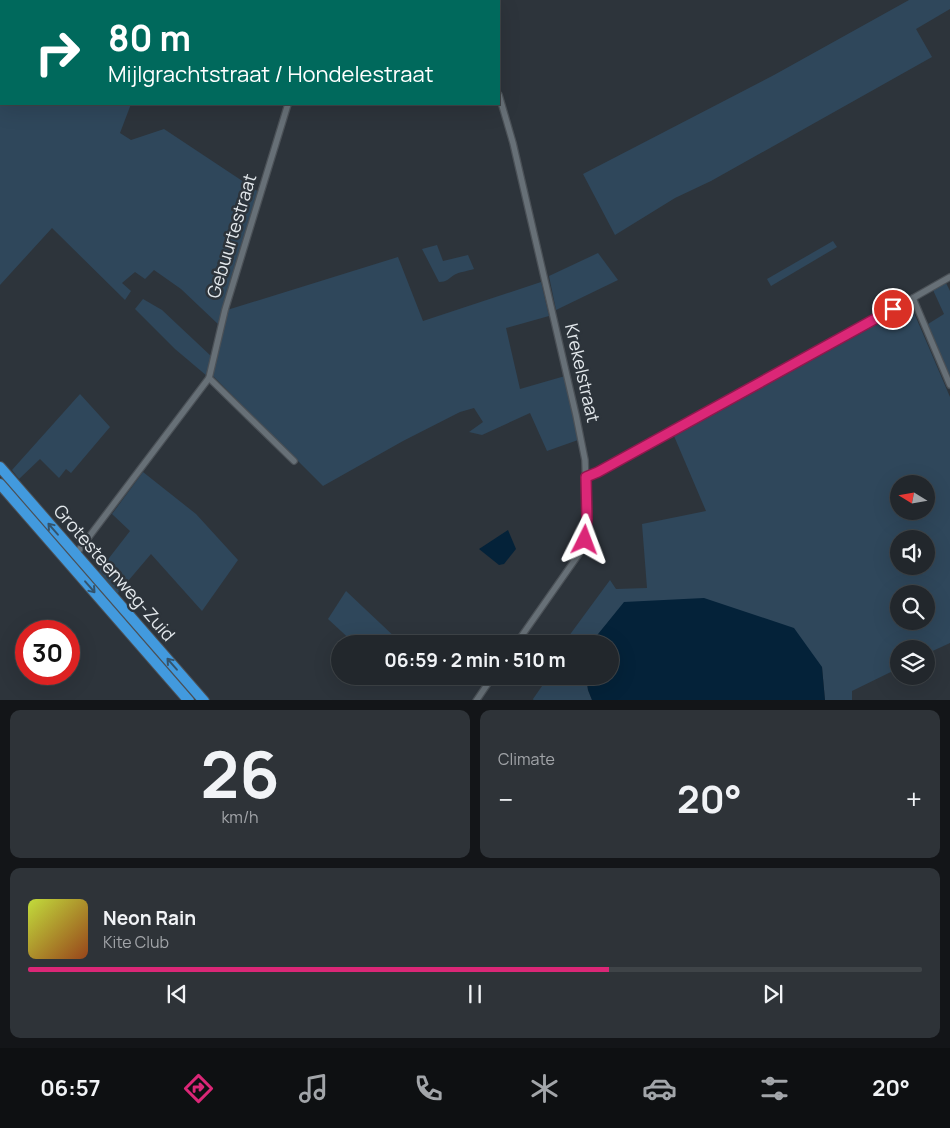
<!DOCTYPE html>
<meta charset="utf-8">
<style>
:root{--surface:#22272c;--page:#2e3338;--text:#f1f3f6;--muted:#a2a5a9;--line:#3f4448;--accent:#db2777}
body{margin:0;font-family:Manrope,sans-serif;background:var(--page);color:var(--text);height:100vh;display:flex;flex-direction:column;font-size:19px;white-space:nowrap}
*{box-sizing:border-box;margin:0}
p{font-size:16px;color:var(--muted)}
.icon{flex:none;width:28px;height:28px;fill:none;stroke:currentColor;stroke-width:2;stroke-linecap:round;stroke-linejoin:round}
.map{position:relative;height:700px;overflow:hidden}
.side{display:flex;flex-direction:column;gap:10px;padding:10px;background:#131518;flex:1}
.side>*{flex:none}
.banner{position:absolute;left:0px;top:0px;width:500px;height:105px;box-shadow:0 5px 20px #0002,0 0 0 1px var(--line);background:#00695c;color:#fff;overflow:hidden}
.needle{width:32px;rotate:281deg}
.controls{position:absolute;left:890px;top:475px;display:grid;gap:10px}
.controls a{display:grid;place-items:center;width:45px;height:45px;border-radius:50%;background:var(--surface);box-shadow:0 5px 20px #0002,0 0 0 1px var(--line);font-size:25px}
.speed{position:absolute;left:15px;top:620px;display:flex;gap:10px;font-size:25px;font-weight:700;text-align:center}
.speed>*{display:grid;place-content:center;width:65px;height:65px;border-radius:50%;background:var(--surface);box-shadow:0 5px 20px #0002,0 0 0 1px var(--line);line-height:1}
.speed .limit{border:8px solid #d22;background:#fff;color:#111}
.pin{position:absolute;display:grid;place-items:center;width:42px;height:42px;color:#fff;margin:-21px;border:2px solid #fff;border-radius:50%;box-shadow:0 1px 5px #0007}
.me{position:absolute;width:55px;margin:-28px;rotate:3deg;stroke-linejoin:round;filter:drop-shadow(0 0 4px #0008)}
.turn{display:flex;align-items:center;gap:18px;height:105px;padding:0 25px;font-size:22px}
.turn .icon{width:65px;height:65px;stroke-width:2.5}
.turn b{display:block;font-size:35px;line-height:42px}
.big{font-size:38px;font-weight:700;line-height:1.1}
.side .tile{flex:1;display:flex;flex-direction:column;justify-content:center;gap:8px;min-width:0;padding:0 18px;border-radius:10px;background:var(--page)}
.side .dial{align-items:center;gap:0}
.dial b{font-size:65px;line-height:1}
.song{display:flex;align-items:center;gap:15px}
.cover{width:60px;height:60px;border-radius:8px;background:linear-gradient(135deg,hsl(70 70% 55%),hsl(20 70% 35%))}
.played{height:5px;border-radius:2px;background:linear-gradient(90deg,var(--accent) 65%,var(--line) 65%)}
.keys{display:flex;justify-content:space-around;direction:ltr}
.heat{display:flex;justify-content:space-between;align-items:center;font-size:28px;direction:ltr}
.side .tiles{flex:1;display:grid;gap:10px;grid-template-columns:1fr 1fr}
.tile:last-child{grid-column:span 2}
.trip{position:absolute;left:331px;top:635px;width:288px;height:50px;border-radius:25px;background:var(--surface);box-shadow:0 5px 20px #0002,0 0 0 1px var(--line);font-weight:700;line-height:50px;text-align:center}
.dock{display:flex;height:80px;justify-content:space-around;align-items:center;background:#0e1012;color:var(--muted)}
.dock .icon{width:35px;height:35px}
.dock .active{color:var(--accent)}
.dock b{font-size:22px;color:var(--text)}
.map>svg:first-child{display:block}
.green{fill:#2f475b;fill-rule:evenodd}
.water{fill:#042239}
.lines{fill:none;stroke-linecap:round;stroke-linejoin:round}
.minor-casing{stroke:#4b5157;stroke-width:8}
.trunk-casing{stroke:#4b5157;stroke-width:12}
.minor{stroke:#677077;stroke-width:5.5}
.trunk{stroke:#429ade;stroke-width:10}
.oneway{stroke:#33536c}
.route-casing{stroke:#8e194d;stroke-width:12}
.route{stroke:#db2777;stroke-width:9}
.labels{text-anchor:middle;stroke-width:5;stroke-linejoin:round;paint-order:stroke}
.street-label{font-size:18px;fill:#e3e8ec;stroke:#2d343b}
</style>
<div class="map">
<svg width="950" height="701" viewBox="0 0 950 701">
<rect width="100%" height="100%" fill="#2d343b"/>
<g class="green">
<polygon points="0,0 154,0 1,1 1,104 131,104 120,133 131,140 164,129 259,192 219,325 181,289 154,270 145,279 135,272 122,283 131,291 125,300 52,228 0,285"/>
<polygon points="909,0 950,0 950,9 916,29 932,57 711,181 675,198 615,235 583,174 774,75"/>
<polygon points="833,241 837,247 771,286 767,279"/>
<path d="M437,245L443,261L468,255L474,269C468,271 459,272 454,275C448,279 447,282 439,282L422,249Z"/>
<polygon points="598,253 618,280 556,310 549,276"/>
<polygon points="398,257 423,321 541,282 549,316 506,328 520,389 565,376 578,440 547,451 530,413 482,435 469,432 483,422 474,408 460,412 403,441 323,486 212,375 227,310"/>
<polygon points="946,283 950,291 950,376 928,324 944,314 933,290"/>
<polygon points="143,299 162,310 212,357 207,376 175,349 135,309"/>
<path d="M910,306L912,308L950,397V643L926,654V649H899V668L852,691V701L825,700L822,667L625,602L590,644H563L610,580L616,589L647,588L642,524L706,511L674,436ZM899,484H926V511H899ZM899,539H926V566H899ZM899,594H926V621H899Z"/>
<polygon points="80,394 110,427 71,473 66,469 59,478 40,459 19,479 12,470"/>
<polygon points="143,472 196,514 238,560 202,611 151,554 117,594 99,571 130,531 112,514"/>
<polygon points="346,591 399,641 396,644 355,644 328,619"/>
<polygon points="549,676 586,676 588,690 592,700 534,701 533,699"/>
</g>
<g class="water">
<polygon points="508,530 516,549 504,564 499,565 479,549"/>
<polygon points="704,598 794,628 822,667 825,700 592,700 588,690 586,676 610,676 610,644 590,644 624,602"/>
</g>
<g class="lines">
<defs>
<g id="minor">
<polyline points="475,0 475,1"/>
<polyline points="313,1 313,0"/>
<polyline points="499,95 513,143 576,415 585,460 587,519 585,540 579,554 516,644"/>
<polyline points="913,298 950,385"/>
<polyline points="209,378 294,461"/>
<polyline points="586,477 598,472 829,346 950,277"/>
<polyline points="76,554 209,378 225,310 288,104"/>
<polyline points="476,701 493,676"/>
</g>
<g id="trunk">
<polyline points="0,467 204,701"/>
<polyline points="0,484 189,701"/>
</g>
</defs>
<use href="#minor" class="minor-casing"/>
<use href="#trunk" class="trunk-casing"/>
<use href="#minor" class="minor"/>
<use href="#trunk" class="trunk"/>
</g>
<defs><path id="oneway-shaft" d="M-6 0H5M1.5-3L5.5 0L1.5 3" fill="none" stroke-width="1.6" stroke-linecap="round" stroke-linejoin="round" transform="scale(1.25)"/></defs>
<g class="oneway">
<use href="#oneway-shaft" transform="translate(53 529) rotate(-131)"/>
<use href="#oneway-shaft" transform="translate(90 587) rotate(49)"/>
<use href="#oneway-shaft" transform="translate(172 664) rotate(-131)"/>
</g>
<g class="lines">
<defs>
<polyline id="route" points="585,540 587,519 586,477 598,472 893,309"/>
</defs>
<use href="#route" class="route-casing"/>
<use href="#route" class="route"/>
</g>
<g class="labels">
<g class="street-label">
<text transform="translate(232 236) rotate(-73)" y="6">Gebuurtestraat</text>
<text transform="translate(582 373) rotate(77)" y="6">Krekelstraat</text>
<text transform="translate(114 573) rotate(49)" y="6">Grotesteenweg-Zuid</text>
</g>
</g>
</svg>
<div class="controls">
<a><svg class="needle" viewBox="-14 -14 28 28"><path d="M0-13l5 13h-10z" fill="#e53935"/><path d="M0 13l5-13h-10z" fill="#a2a5a9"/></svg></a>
<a><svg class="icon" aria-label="sound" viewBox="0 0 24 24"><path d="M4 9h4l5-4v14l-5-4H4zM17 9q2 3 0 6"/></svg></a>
<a><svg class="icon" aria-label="search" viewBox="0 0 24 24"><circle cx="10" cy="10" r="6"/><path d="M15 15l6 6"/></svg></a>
<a><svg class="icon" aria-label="layers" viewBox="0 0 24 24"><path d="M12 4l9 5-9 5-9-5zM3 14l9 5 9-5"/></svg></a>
</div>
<div class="speed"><div class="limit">30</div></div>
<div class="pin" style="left:893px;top:309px;background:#d93025"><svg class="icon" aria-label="arrive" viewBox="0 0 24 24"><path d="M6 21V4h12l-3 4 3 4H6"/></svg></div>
<svg class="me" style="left:585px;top:540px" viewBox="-20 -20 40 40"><path d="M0-17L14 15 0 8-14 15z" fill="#db2777" stroke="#fff" stroke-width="4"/></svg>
<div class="trip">06:59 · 2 min · 510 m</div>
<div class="banner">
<div class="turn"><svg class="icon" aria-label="right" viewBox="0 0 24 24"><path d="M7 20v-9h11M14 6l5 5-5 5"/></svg><div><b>80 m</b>Mijlgrachtstraat / Hondelestraat</div></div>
</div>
</div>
<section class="side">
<div class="tiles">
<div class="tile dial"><b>26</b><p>km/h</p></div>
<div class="tile"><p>Climate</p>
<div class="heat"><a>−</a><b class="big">20°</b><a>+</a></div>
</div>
<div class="tile">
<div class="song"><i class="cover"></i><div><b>Neon Rain</b><p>Kite Club</p></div></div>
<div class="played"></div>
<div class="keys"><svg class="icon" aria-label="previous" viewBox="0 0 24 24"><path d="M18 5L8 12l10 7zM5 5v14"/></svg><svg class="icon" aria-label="pause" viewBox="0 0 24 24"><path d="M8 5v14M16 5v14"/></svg><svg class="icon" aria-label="next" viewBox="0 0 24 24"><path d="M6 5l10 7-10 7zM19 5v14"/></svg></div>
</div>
</div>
</section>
<nav class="dock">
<b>06:57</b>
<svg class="icon active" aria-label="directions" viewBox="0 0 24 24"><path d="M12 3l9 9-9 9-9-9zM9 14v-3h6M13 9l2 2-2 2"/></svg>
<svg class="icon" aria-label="music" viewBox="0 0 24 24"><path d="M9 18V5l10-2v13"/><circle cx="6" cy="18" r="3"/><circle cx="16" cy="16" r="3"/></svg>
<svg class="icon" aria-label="phone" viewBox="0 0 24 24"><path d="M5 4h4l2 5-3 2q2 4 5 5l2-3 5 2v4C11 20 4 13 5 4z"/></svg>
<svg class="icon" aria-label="climate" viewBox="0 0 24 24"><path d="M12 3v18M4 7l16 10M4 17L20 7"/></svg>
<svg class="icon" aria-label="car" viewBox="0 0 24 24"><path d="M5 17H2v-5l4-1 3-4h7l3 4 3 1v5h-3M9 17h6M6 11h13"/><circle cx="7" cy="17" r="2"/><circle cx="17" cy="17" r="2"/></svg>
<svg class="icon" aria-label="filters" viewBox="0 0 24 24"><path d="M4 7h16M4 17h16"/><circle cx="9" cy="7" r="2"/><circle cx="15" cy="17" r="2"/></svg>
<b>20°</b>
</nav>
